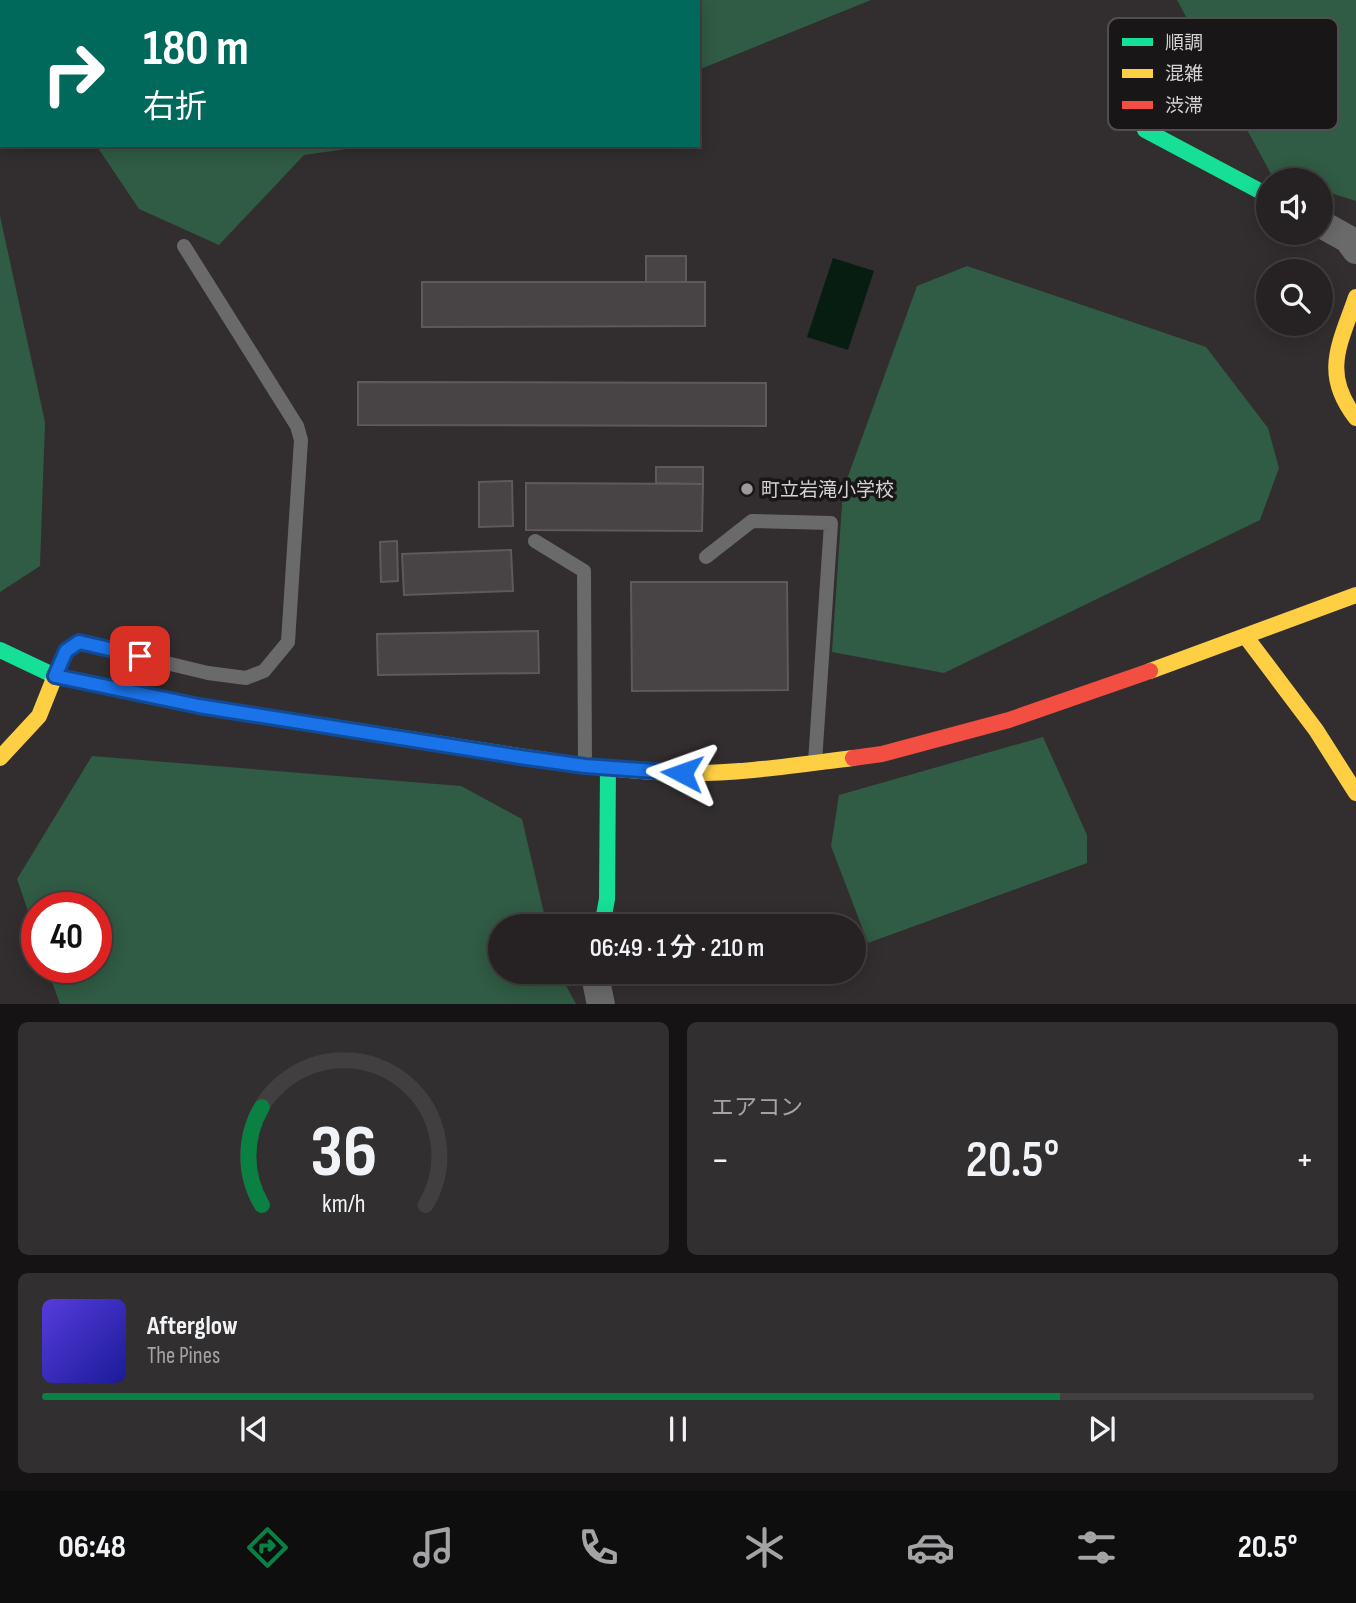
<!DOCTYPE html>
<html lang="ja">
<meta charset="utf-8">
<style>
:root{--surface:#262223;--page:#322f30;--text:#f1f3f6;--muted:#a4a4a6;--line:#423f41;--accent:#0b8043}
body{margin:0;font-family:"Sofia Sans Condensed","Noto Sans JP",sans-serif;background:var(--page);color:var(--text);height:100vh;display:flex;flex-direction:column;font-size:26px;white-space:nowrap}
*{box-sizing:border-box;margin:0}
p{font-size:23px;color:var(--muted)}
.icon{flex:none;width:38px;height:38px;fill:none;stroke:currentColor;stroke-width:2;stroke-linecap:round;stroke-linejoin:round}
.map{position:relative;height:1004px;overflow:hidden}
.drawer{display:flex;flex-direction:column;gap:18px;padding:18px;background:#151313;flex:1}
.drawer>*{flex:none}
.banner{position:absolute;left:0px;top:0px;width:700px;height:147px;box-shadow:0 4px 18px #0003,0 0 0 2px var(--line);background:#00695c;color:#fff;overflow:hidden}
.fabs{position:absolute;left:1256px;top:168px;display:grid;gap:14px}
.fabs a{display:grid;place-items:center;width:77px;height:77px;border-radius:50%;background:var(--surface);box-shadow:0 4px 18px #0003,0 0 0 2px var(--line);font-size:35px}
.speed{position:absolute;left:21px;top:892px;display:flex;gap:14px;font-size:35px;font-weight:700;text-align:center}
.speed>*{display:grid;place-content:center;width:91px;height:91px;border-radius:50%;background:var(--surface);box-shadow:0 4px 18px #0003,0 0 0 2px var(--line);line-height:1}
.speed .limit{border:10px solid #d22;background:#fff;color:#111}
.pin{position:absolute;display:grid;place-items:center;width:60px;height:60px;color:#fff;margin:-30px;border-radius:14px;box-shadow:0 4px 10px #0006}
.me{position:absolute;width:77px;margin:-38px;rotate:274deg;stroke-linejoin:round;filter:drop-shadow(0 0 5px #0008)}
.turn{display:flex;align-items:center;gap:24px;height:147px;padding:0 28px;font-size:32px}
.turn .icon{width:91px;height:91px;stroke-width:2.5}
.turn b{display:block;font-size:49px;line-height:60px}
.big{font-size:52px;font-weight:600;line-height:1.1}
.drawer .tile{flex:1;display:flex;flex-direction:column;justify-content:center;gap:10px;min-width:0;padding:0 24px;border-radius:10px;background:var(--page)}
.drawer .dial{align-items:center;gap:0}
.dial svg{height:182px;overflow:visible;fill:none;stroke:var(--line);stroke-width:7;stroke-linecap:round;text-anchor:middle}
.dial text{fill:var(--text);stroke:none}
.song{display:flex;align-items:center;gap:21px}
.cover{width:84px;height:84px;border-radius:10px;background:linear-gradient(135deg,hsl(250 70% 55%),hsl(240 70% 35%))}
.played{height:7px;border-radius:4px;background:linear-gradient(90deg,var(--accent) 80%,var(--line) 80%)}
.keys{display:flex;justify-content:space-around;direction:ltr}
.heat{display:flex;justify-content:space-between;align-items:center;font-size:38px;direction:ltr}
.drawer .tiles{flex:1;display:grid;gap:18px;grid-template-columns:1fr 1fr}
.tile:last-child{grid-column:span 2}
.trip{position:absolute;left:488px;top:914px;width:378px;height:70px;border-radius:35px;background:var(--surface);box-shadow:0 4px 18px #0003,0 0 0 2px var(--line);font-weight:600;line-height:70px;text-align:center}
.dock{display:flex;height:112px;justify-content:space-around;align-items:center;background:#0f0e0e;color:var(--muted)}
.dock .icon{width:49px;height:49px}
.dock .selected{color:var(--accent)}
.dock b{font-size:32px;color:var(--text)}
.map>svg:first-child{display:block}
.green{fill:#305b44}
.water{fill:#071d12}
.building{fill:#484445;stroke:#5d5a5b;stroke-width:2}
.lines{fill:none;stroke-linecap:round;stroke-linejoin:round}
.lane{stroke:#6b6a6a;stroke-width:14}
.street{stroke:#6b6a6a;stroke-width:28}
.fast{stroke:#16e098;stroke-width:16}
.slow{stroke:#ffcf43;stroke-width:16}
.jam{stroke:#f24e42;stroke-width:16}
.route-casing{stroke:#114b97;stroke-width:18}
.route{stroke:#1a73e8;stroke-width:12}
.poi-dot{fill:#9d999a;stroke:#191617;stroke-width:2.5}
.labels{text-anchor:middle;stroke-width:7;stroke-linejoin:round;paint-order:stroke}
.poi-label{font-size:19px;fill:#d6d2d3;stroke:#191617;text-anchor:start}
.key{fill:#191617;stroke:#524e4f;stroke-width:2}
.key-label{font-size:19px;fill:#d6d2d3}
</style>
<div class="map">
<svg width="1356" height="1005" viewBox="0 0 1356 1005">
<rect width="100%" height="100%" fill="#322e2f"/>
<g class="green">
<polygon points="0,0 871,0 698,70 698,2 2,2 0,127"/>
<polygon points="1177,0 1356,0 1356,201 1321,190 1321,180 1291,180 1271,174"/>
<polygon points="96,145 375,145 304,155 219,245 139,209"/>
<polygon points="0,216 45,422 40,566 0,592"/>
<polygon points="967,266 1206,347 1268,428 1279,468 1260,520 944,673 832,652 843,490 917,286"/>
<polygon points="1043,737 1087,835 1087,863 868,943 831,846 839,795"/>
<polygon points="92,756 461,786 522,819 547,926 500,926 500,971 558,971 576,1004 60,1004 47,968 96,968 96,908 37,908 37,937 17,879"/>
</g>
<polygon class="water" points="833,258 874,271 848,350 807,337"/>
<g class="building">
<rect x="646" y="256" width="40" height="26"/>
<polygon points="422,282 705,282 705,326 422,327"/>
<polygon points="358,382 766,383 766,426 358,425"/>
<polygon points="656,467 703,467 703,484 656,483"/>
<polygon points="512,481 513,526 479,527 479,482"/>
<polygon points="526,483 703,484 702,531 526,530"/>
<polygon points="397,541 398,581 381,582 380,542"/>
<polygon points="511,550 513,591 404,595 402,554"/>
<polygon points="631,582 787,582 788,690 632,691"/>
<polygon points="538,631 539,673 378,675 377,634"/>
</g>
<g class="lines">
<g class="lane">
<polyline points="535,541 584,571 585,765"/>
<polyline points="706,557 752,521 831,523 815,762"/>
<polyline points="55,675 66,651 79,642 208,673 246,678 264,671 288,642 301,440 297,426 184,246"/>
</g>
<g class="street">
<polyline points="1321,224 1348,239 1356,250"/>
<polyline points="594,971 601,1005"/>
</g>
<g class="fast">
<polyline points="1145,130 1269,196"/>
<polyline points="0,650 55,676 199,706 506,754"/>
<polyline points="602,926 607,899 608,767"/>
</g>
<g class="slow">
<path d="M1356,297C1340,344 1321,373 1356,418"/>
<polyline points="1246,637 1316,730 1356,793"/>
<polyline points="1150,671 1356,595"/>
<path d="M506,754C564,763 623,772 682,773C739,774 796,765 853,758"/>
<polyline points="0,758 39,716 55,676"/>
</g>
<polyline class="jam" points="853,758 882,754 1009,720 1150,671"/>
</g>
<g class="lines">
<defs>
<polyline id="route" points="140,656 79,642 66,651 55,676 199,706 520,757 585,766 682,773"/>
</defs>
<use href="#route" class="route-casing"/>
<use href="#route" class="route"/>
</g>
<circle class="poi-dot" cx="747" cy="489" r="7"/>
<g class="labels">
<g class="poi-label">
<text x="761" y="496">町立岩滝小学校</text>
</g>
</g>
<rect x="1108" y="18" width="230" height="112" rx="10" class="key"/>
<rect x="1122" y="38" width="31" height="8" fill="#16e098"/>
<rect x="1122" y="69" width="31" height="9" fill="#ffcf43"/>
<rect x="1122" y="101" width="31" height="8" fill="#f24e42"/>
<g class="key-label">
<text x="1165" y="49">順調</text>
<text x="1165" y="80">混雑</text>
<text x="1165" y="112">渋滞</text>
</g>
</svg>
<div class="fabs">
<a><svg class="icon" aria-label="sound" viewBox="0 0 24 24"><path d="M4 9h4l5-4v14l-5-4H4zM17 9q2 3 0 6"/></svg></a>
<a><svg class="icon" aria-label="search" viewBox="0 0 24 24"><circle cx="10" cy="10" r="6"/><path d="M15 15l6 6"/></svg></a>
</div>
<div class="speed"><div class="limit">40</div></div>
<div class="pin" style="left:140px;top:656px;background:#d93025"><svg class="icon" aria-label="arrive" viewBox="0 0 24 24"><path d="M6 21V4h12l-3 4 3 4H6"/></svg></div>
<svg class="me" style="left:682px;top:773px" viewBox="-20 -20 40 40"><path d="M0-17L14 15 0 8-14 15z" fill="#1a73e8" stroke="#fff" stroke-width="4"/></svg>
<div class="trip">06:49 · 1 分 · 210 m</div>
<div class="banner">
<div class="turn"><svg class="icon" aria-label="right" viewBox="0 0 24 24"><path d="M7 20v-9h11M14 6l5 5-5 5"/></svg><div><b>180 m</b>右折</div></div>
</div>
</div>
<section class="drawer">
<div class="tiles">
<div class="tile dial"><svg viewBox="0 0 100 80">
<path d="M14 69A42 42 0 1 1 86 69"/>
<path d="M14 69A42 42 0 0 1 14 26" stroke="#0b8043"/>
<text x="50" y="56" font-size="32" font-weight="700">36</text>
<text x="50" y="72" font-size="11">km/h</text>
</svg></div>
<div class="tile"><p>エアコン</p>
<div class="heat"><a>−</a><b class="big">20.5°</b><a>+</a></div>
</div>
<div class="tile">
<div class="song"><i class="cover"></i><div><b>Afterglow</b><p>The Pines</p></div></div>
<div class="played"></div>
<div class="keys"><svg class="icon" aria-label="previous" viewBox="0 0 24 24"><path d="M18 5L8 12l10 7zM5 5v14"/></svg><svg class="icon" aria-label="pause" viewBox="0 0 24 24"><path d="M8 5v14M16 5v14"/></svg><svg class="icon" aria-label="next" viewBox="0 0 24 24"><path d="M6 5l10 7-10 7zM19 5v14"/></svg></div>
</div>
</div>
</section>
<nav class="dock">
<b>06:48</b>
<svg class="icon selected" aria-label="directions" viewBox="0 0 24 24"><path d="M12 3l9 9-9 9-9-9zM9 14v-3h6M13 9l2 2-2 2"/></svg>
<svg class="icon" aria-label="music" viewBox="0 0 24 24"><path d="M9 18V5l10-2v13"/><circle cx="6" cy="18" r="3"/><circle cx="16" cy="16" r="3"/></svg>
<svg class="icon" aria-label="phone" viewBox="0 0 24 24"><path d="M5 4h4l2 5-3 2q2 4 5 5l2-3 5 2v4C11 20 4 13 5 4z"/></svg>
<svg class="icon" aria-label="climate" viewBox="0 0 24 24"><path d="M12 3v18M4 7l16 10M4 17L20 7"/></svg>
<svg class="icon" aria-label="car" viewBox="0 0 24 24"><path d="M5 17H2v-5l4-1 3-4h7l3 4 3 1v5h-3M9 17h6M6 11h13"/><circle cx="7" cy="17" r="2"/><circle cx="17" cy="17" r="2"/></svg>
<svg class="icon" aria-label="filters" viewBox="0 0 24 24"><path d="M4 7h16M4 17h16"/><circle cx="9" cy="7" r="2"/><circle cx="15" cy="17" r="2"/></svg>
<b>20.5°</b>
</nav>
